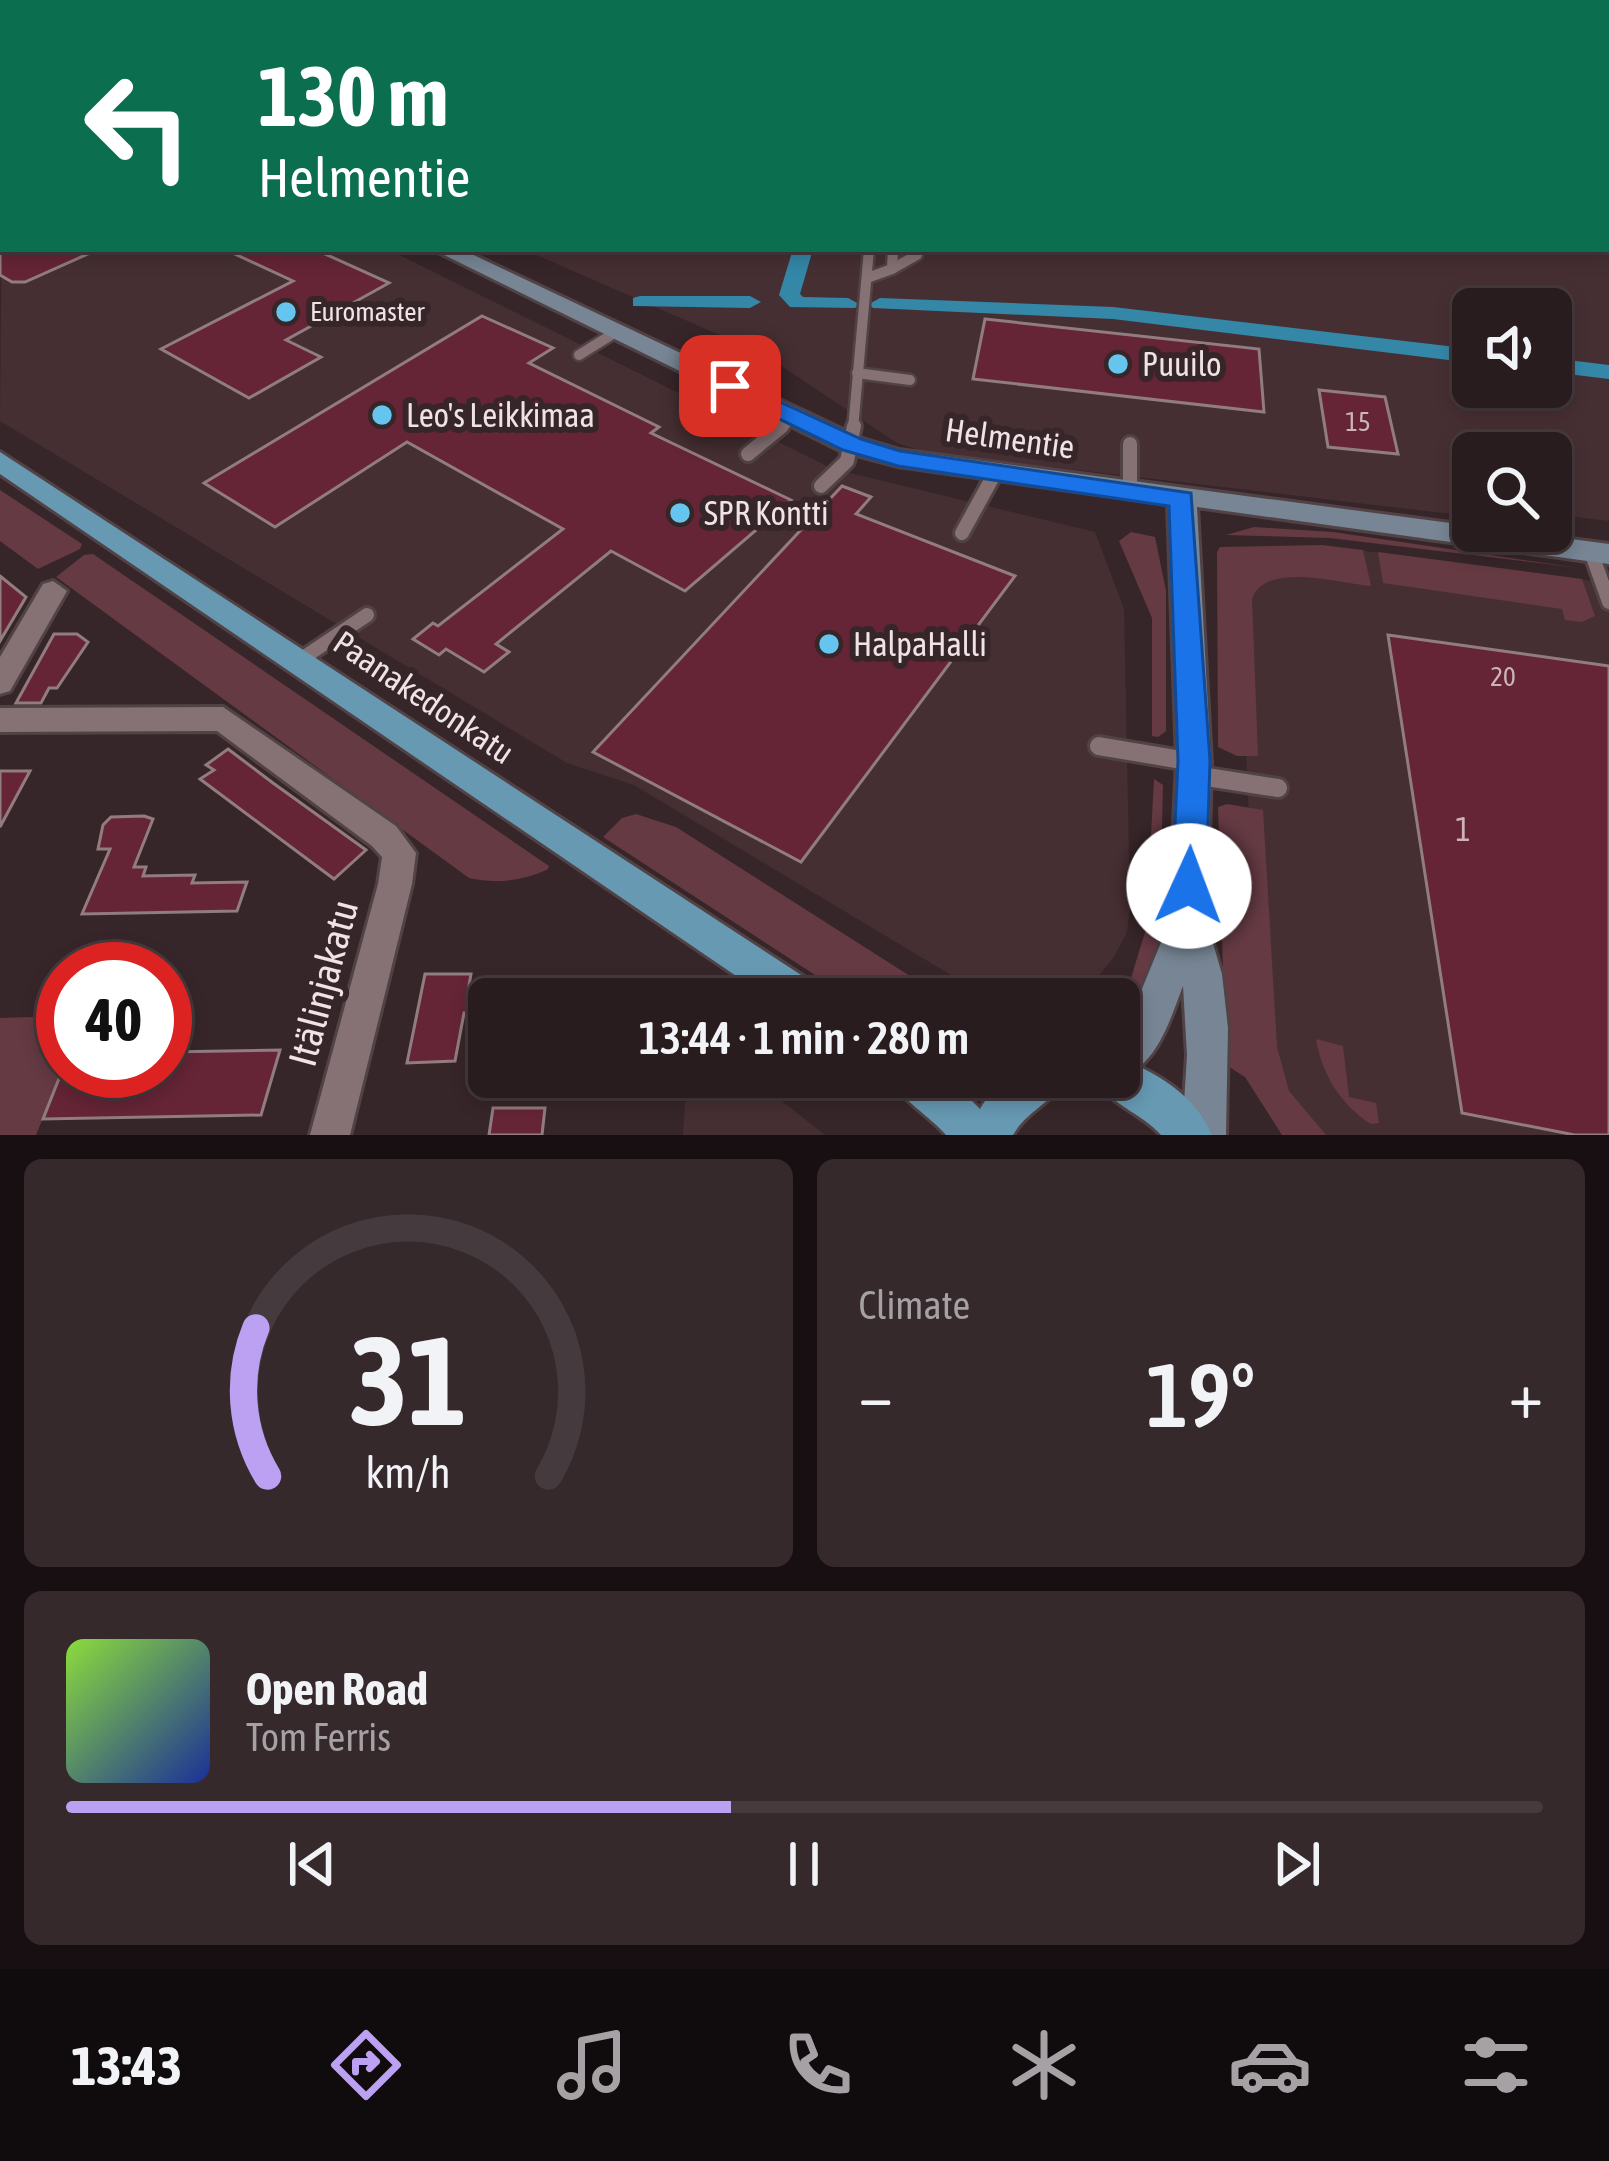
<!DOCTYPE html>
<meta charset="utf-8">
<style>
:root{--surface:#291c1f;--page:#35292c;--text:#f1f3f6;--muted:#a5a1a4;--line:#453a3d;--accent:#bca0f2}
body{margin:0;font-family:"Asap Condensed",sans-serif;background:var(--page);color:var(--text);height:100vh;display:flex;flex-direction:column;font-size:45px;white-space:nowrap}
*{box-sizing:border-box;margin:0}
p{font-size:39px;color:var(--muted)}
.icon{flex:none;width:66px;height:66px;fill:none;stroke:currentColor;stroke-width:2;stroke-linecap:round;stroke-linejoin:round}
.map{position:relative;height:1135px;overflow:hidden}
.details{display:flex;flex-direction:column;gap:24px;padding:24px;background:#170f11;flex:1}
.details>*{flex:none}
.top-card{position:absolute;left:0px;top:0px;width:1611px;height:252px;box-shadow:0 6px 18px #0003,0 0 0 3px var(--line);background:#0b6e4f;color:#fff;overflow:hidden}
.fabs{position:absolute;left:1452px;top:288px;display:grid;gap:24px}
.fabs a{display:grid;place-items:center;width:120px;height:120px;border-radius:18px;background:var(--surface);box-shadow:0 6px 18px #0003,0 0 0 3px var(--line);font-size:60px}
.speed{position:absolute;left:36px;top:942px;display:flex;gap:24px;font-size:60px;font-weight:700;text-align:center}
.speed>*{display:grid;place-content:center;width:156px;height:156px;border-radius:50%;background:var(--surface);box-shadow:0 6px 18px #0003,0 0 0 3px var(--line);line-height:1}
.speed .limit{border:18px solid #d22;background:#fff;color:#111}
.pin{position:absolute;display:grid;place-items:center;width:102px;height:102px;color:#fff;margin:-51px;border-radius:24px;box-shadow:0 6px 18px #0006}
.me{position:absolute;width:132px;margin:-66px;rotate:2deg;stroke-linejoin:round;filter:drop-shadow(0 0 9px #0008)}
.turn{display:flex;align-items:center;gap:42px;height:252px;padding:0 60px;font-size:54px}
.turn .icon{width:156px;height:156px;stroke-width:2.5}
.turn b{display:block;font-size:84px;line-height:102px}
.big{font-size:90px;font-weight:600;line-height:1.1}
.details .card{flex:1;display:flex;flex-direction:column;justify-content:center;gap:18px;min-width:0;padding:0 42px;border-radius:18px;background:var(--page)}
.details .dial{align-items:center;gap:0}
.dial svg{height:312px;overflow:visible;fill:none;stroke:var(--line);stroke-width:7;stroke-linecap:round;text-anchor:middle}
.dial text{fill:var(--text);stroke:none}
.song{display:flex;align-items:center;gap:36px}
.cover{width:144px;height:144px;border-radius:18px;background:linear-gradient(135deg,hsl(90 70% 55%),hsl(230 70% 35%))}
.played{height:12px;border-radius:6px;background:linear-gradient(90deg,var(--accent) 45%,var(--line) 45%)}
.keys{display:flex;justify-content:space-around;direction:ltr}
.heat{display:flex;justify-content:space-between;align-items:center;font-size:66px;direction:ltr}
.details .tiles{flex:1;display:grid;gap:24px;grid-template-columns:1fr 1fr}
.card:last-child{grid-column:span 2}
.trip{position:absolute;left:468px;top:978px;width:672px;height:120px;border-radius:18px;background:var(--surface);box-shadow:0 6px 18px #0003,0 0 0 3px var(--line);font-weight:600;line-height:120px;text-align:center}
.tabs{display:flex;height:192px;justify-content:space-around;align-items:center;background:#100b0c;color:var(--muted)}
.tabs .icon{width:84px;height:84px}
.tabs .on{color:var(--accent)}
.tabs b{font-size:54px;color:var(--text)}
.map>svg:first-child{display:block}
.built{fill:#462f33;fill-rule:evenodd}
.green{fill:#653a43}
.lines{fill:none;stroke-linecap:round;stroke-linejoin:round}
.canal{fill:#3587a8;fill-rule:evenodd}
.building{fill:#652536;stroke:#917c7f;stroke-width:3}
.lane-far2-casing{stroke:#504245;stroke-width:15}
.lane-far1-casing{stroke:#504245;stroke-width:20}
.lane-casing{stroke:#504245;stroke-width:24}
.street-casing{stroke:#504245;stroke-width:6}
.secondary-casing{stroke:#504245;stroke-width:6}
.primary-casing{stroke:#504245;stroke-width:6}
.lane-far2{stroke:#867174;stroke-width:10}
.lane-far1{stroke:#867174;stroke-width:14}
.lane{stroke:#867174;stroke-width:18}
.street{fill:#867174;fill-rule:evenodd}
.secondary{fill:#778594;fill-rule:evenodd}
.primary{fill:#6799b3;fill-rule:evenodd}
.route{fill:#1a73e8;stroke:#114b97;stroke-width:3}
.poi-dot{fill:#65c5ee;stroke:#372629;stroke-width:4.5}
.labels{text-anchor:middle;stroke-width:12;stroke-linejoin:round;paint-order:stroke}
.far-poi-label{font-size:27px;fill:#efe3e5;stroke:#372629;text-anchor:start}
.number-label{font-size:27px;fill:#ccb4b9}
.poi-label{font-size:33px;fill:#efe3e5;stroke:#372629;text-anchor:start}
.street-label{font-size:33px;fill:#efe3e5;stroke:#372629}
.near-number-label{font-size:33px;fill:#ccb4b9}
.near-street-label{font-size:39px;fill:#efe3e5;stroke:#372629}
</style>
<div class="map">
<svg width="1609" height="1135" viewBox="0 0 1609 1135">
<rect width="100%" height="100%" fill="#372629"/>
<g class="built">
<path d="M366,0H1609V521L1551,514V453H1473V506H1466L1468,516L926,452L897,443L765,355L523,249H1608V3ZM1473,309H1551V387H1473Z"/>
<polygon points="3,99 3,249 387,249 833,469 1095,532 1124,609 1130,908 1127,932 1114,957 1095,980 1072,992 1028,999 981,993 634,785 567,763 0,421"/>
<polygon points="1350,549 1609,583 1609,1135 1306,1135 1294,1115 1256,983 1240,607 1249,583"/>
<polygon points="687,1077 751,1077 825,1135 683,1135"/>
</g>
<g class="green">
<polygon points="0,490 82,544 80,549 38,569 0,541"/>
<polygon points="1254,527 1333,532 1579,568 1330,538 1226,535"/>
<polygon points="1131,532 1155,537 1166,591 1166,731 1158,737 1152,736 1152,618 1119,541"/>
<path d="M1322,545L1363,550L1371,586C1339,583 1265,561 1252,599L1258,756H1237L1218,747L1217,552L1220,547Z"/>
<polygon points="1378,552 1582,579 1595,616 1582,622 1565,620 1562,609 1383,583"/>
<path d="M93,554L549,866L548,869C524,881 495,884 469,878L56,577L84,555Z"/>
<polygon points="1154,779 1163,785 1159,954 1137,1012 1124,1001 1146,929"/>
<polygon points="1227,804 1263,810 1277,1047 1289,1091 1326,1135 1282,1135 1245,1077 1226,1065 1218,807"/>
<polygon points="636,814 676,827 946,999 852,999 603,837 622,818"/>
<polygon points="63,1016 63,1069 36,1135 0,1135 0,1018"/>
<path d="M1316,1039L1343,1046L1349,1097L1376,1103L1379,1123L1371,1124C1340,1104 1322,1074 1316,1039Z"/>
</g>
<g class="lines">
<g class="canal">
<polygon points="793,249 813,249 800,294 803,297 848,298 859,304 855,308 790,307 779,295"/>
<polygon points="640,296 750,296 761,302 750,308 633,306 633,298"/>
<polygon points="880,298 1113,307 1473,349 1473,363 1113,319 873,308 869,304"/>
<polygon points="1551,358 1609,365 1609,379 1551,372"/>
</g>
</g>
<g class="building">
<polygon points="0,249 99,249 25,282 12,282 0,275"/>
<polygon points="224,249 314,249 389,283 286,340 321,357 249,398 161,349 293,281"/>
<polygon points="482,316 553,348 529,363 659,427 651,433 791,500 685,591 611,551 496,644 509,652 484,672 446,649 439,655 413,639 433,623 438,626 563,529 407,442 275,527 204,483"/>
<polygon points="985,319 1259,349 1264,412 973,379"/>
<polygon points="1319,390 1385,397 1398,454 1328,447"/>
<polygon points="842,486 871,497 856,514 1015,576 801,862 593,752"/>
<polygon points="0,576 26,597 0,641"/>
<polygon points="54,634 77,634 88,642 57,688 49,688 41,703 16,703"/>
<polygon points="1388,635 1609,666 1609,1135 1575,1135 1462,1113"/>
<polygon points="228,749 273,783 366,850 334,879 200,779 214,770 206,765"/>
<polygon points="0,771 30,771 0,827"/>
<polygon points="144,816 153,819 134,867 146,867 143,876 195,875 192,883 247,882 237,911 82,914 110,849 98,849 103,825 111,817"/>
<polygon points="425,974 471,974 468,991 476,991 472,1013 464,1013 455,1061 407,1063"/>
<polygon points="280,1050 261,1115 43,1119 62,1071 165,1071 165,1052"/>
<polygon points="493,1108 545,1108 542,1135 489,1135"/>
</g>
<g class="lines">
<defs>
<g id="lane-far2">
<polyline points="892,269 917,255 918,249"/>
<polyline points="867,278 892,269 893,249"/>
<polyline points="579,355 616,332"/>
<polyline points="857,373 910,380"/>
<polyline points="779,429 794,417"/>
<polyline points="853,429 869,249"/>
</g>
<g id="lane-far1">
<polyline points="1130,444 1130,492"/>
<polyline points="748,454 782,426"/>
<polyline points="821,486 847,461 854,426"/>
<polyline points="962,533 995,473"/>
<polyline points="1591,552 1609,602"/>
<polyline points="297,662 367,615"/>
</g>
<g id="lane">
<polyline points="1099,746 1194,762"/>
<polyline points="1194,775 1278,788"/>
</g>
<g id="street">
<polygon points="53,581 67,591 10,691 0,694 0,657 43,584"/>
<polygon points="223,707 396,826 416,853 412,884 350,1135 310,1135 378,884 382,857 372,846 217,731 0,732 0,708"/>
</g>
<g id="secondary">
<rect x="134" y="0" width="16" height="3"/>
<polygon points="3,86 3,98 0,99 0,87"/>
<path d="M432,249H461L862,439L899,450L1473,526V531H1511L1609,544V564L1197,507L1211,762L1207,923L1222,974L1228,1028L1226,1135H1182L1187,1055L1183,986C1169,1022 1158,1064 1119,1079L1114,1077H1119V1029L1130,1018L1169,923L1177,762L1168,504L898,466L842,451Z"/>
</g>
<g id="primary">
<polygon points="0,452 818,986 824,999 770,999 0,474"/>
<path d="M1119,1058C1158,1073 1195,1095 1212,1135H1161C1142,1113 1106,1103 1095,1077H1119Z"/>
<path d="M891,1077H948L980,1109C1005,1068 1023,1077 1066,1077C1055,1102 1027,1110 1013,1135H946C929,1115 901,1101 891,1077Z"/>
</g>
</defs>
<use href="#lane-far2" class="lane-far2-casing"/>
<use href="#lane-far1" class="lane-far1-casing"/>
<use href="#lane" class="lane-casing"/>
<use href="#street" class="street-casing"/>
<use href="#secondary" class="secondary-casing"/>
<use href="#primary" class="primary-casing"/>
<use href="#lane-far2" class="lane-far2"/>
<use href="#lane-far1" class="lane-far1"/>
<use href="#lane" class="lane"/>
<use href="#street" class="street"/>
<use href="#secondary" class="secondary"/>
<use href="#primary" class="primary"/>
</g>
<polygon class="route" points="730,379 861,439 900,451 1191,493 1210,761 1206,886 1201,896 1189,901 1177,896 1172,886 1178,761 1169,506 898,466 843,450 722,391 722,381"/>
<g class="poi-dot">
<circle cx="286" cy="312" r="12"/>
<circle cx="1118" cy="364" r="12"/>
<circle cx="382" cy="415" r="12"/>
<circle cx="680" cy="513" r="12"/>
<circle cx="829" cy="644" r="12"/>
</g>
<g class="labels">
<g class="far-poi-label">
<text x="310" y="321">Euromaster</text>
</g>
<g class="number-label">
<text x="1358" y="431">15</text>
<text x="1503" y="686">20</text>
</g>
<g class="poi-label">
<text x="1142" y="376">Puuilo</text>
<text x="406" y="427">Leo's Leikkimaa</text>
<text x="704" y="525">SPR Kontti</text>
<text x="853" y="656">HalpaHalli</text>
</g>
<g class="street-label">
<text transform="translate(1010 438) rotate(8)" y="12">Helmentie</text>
<text transform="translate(424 697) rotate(34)" y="12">Paanakedonkatu</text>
</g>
<g class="near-number-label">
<text x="1463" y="841">1</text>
</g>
<g class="near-street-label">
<text transform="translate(323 983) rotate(-75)" y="14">Itälinjakatu</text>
</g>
</g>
</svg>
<div class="fabs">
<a><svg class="icon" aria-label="sound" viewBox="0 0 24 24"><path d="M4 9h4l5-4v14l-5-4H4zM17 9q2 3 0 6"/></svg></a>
<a><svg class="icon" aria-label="search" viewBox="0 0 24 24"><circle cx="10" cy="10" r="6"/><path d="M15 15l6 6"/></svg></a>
</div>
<div class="speed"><div class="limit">40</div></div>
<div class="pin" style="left:730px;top:386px;background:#d93025"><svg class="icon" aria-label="arrive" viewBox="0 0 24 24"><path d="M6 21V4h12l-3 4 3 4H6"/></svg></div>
<svg class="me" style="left:1189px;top:886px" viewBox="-20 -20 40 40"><circle r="19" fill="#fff"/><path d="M0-13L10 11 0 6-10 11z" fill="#1a73e8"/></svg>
<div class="trip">13:44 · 1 min · 280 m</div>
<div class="top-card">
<div class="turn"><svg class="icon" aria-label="left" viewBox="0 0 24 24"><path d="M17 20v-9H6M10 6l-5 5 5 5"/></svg><div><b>130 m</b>Helmentie</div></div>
</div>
</div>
<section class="details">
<div class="tiles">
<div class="card dial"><svg viewBox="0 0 100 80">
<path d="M14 69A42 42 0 1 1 86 69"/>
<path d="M14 69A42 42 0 0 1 11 31" stroke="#bca0f2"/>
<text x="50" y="56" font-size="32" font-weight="700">31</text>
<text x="50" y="72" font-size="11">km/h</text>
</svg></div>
<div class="card"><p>Climate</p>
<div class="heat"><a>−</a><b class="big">19°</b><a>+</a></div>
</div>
<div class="card">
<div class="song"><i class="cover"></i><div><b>Open Road</b><p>Tom Ferris</p></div></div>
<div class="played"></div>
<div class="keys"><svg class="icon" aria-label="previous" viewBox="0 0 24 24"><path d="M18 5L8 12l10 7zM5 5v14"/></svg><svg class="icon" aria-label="pause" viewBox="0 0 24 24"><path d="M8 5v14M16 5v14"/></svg><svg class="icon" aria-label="next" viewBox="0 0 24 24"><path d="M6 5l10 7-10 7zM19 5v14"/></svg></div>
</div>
</div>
</section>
<nav class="tabs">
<b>13:43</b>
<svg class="icon on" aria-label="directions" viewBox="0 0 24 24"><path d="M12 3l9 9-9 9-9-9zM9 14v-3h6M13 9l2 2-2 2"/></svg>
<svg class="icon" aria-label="music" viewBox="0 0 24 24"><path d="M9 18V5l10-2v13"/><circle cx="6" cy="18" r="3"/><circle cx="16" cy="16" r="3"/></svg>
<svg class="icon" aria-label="phone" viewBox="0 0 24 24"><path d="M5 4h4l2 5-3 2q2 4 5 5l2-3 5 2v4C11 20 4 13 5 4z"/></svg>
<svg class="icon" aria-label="climate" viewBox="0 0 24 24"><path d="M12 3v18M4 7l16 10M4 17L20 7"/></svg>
<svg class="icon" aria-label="car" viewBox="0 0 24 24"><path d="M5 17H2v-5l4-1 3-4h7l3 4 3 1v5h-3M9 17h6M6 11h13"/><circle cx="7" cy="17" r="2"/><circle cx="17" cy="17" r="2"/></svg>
<svg class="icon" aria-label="filters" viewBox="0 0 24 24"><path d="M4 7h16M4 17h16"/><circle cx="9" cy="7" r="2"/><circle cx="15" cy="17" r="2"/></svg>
</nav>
